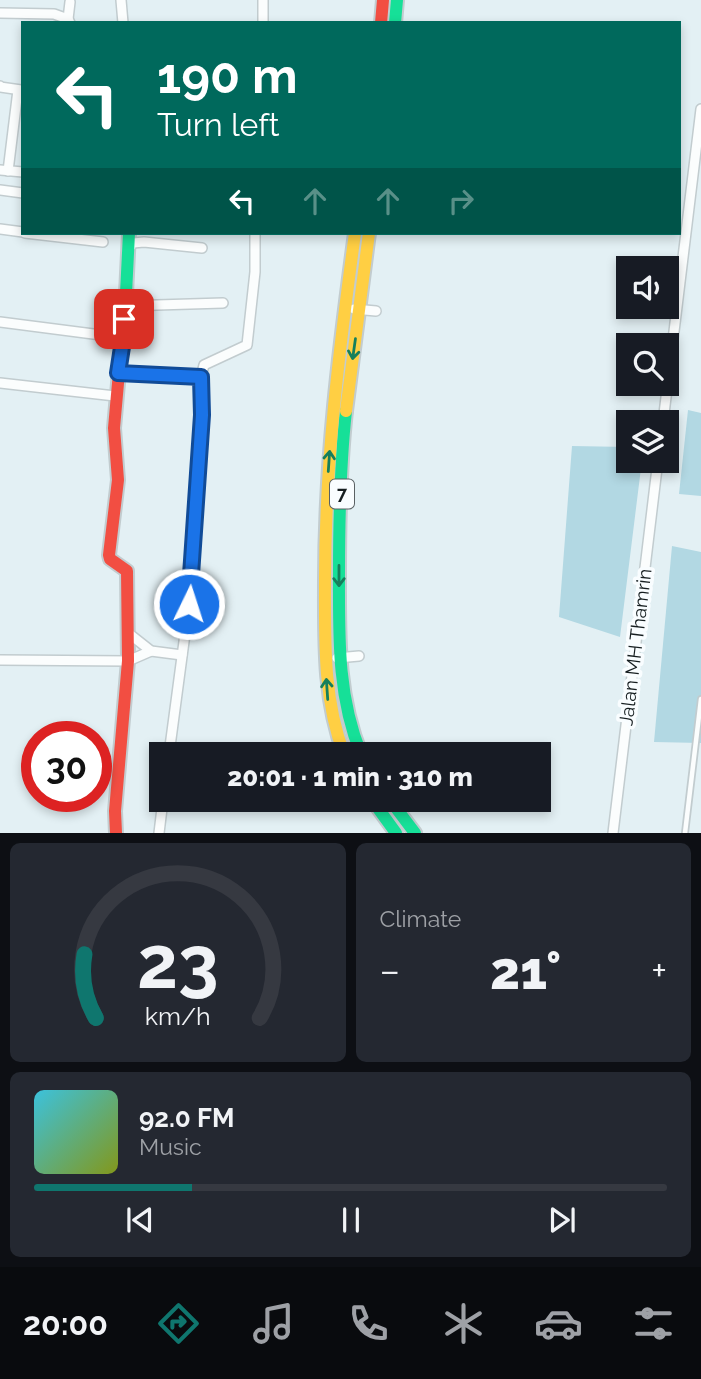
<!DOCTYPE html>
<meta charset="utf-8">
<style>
:root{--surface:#171b24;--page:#242831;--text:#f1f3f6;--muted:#9ea1a6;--line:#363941;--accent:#0f766e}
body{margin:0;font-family:Raleway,sans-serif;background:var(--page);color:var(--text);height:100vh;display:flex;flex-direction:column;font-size:26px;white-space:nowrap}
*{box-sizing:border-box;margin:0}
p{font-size:23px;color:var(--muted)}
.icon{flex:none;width:38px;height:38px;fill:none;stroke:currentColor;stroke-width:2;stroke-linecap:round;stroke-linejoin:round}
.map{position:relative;height:833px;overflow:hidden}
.details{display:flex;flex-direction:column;gap:10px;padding:10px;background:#0d0f14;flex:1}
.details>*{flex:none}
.top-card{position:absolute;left:21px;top:21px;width:660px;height:214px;border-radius:0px;box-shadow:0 4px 10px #0003;background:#00695c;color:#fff;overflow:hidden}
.controls{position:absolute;left:616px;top:256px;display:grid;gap:14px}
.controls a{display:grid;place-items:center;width:63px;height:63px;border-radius:0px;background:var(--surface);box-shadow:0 4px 10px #0003;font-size:35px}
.speed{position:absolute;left:21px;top:721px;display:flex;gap:14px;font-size:35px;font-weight:700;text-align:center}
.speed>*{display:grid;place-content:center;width:91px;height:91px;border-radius:50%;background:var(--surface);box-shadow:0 4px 10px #0003;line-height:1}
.speed .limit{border:10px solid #d22;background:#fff;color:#111}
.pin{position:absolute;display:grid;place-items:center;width:60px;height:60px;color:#fff;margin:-30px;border-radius:14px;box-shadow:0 4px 10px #0006}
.me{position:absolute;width:77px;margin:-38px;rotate:4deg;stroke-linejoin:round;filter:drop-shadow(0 0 5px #0008)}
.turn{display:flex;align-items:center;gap:24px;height:147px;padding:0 21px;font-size:32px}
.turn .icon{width:91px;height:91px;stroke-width:2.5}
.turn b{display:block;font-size:49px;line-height:60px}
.lanes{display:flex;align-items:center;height:66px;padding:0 21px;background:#0003;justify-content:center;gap:35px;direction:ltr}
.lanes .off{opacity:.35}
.big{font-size:52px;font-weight:800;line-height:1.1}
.details .card{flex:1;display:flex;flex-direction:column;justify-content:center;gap:10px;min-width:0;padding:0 24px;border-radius:10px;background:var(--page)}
.details .dial{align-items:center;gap:0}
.dial svg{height:182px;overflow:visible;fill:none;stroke:var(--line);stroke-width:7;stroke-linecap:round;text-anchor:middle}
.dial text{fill:var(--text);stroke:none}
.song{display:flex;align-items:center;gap:21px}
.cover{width:84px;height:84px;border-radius:10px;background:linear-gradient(135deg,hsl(190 70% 55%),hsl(70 70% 35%))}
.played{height:7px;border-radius:4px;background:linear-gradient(90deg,var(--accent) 25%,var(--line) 25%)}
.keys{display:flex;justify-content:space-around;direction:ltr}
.heat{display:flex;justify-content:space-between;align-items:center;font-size:38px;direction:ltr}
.details .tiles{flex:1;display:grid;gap:10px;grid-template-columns:1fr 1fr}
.card:last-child{grid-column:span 2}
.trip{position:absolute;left:149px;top:742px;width:402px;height:70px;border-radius:0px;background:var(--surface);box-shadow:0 4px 10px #0003;font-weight:800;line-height:70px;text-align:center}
.dock{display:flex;height:112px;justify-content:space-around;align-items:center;background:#090b0e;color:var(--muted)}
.dock .icon{width:49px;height:49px}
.dock .current{color:var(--accent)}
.dock b{font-size:32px;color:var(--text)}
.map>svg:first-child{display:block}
.forest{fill:#b2d8e3}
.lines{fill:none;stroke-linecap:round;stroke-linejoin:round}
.lane-casing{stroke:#c2cccf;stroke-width:8}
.street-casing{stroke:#c2cccf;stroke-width:12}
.fast-casing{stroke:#c2cccf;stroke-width:16}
.slow-casing{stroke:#c2cccf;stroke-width:16}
.jam-casing{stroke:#c2cccf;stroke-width:16}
.lane{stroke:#fbfdfd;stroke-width:4.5}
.street{stroke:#fbfdfd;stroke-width:9}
.fast{stroke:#16e098;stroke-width:12}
.slow{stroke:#ffcf43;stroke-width:12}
.jam{stroke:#f24e42;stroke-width:12}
.oneway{stroke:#167f5c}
.route-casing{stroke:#114b97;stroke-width:18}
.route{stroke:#1a73e8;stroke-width:12}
.labels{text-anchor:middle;stroke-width:7;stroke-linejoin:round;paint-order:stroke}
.shield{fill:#f9fdff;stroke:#5a6163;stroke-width:2}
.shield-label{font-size:18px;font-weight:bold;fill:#161e20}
.street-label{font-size:19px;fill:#161e20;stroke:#f9fdff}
</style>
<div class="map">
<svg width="701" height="833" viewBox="0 0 701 833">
<rect width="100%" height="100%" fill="#e3f0f4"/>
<g class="forest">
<polygon points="688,410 701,413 701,496 679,494"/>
<polygon points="572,446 628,447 628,460 642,460 620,637 559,617"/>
<polygon points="672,546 701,552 701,743 654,742"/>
</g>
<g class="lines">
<defs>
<polyline id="lane" points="685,833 701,699"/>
<g id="street">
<polyline points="121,0 123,23"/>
<polyline points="0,13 54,14 68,19 70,23"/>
<polyline points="68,19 70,2"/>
<polyline points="263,23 263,0"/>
<polyline points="0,86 0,87 21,90"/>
<polyline points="0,170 23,172"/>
<polyline points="8,171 18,90"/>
<polyline points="0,190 23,193"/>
<polyline points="0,229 23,232"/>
<polyline points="25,233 103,242"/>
<polyline points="129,249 133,243 144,242 202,248"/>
<polyline points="124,306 223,303"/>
<polyline points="354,309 376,311"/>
<polyline points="0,322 101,335 124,334"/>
<polyline points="118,373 201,377"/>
<polyline points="0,383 115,396"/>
<polyline points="663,422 701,109"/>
<polyline points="127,632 151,651 182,655"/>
<polyline points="337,658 359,656"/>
<polyline points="0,660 128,661 151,651"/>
<polyline points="169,754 189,604 202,415 201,377 204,365 247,345 255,272 255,233"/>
<polyline points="159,833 163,800"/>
<polyline points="613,833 658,460"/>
</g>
<g id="fast">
<polyline points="395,23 397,0"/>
<polyline points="120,361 124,334 129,233"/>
<path d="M346,411C340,465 339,519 339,573C339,635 337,695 361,754"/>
<polyline points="372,800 396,833"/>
<polyline points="390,800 415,833"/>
</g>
<g id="slow">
<polyline points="346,411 369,233"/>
<path d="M344,754C323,698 325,641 325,581C325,462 339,351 355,233"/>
</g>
<g id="jam">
<polyline points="381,23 383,0"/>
<polyline points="116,833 115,811 128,661 127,571 110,559 109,555 118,480 114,428 120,361"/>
</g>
</defs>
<use href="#lane" class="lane-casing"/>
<use href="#street" class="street-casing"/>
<use href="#fast" class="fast-casing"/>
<use href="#slow" class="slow-casing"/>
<use href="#jam" class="jam-casing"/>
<use href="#lane" class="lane"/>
<use href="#street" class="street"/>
<use href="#fast" class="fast"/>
<use href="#slow" class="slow"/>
<use href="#jam" class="jam"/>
</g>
<defs><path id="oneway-shaft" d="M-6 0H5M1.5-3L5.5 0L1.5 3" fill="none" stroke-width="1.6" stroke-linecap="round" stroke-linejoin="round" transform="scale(1.75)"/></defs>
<g class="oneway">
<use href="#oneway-shaft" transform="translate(354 349) rotate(98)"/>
<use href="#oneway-shaft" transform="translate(329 461) rotate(-86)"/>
<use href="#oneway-shaft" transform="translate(339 576) rotate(90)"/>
<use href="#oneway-shaft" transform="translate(327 689) rotate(-94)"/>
</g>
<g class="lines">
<defs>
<polyline id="route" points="124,319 124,334 118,373 201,377 202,415 189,604"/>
</defs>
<use href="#route" class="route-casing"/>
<use href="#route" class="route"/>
</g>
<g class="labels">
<rect class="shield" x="330" y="479.5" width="24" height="29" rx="5"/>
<g class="shield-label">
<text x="342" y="500">7</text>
</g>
<g class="street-label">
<text transform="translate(635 647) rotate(-83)" y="7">Jalan MH Thamrin</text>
</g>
</g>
</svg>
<div class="controls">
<a><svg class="icon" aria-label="sound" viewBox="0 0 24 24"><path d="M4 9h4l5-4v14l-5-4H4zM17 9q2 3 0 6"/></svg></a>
<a><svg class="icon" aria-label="search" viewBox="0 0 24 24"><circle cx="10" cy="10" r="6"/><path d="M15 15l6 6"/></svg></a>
<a><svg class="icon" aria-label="layers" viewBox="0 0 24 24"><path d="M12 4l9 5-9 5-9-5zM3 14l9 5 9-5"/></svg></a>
</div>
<div class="speed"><div class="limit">30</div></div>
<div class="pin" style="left:124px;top:319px;background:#d93025"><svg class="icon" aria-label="arrive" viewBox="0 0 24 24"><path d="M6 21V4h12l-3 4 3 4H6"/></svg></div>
<svg class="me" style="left:189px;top:604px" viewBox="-20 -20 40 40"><circle r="17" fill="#1a73e8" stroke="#fff" stroke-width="3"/><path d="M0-11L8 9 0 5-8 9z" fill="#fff"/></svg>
<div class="trip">20:01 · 1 min · 310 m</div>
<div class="top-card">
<div class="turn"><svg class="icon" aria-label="left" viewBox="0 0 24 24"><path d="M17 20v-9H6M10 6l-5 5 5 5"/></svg><div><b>190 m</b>Turn left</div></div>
<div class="lanes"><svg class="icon" aria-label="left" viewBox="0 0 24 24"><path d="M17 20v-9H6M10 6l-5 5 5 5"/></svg><svg class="icon off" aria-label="ahead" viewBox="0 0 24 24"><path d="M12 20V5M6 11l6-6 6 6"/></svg><svg class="icon off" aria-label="ahead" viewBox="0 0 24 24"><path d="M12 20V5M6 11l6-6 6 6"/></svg><svg class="icon off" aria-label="right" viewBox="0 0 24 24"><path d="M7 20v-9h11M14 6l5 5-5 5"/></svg></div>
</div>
</div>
<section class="details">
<div class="tiles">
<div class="card dial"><svg viewBox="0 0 100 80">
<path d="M14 69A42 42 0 1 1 86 69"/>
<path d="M14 69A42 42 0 0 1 9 41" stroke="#0f766e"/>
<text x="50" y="56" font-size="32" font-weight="700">23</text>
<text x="50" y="72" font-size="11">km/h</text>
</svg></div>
<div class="card"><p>Climate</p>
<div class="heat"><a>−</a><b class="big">21°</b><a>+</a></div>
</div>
<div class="card">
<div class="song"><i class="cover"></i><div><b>92.0 FM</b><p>Music</p></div></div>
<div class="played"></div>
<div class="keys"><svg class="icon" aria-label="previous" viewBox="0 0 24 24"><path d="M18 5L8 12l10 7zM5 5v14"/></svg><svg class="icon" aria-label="pause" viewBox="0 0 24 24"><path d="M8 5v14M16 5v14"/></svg><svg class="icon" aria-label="next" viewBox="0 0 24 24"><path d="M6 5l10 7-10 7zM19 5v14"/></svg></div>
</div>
</div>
</section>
<nav class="dock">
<b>20:00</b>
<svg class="icon current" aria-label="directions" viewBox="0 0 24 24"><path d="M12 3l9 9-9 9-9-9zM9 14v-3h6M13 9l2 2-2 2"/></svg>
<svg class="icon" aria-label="music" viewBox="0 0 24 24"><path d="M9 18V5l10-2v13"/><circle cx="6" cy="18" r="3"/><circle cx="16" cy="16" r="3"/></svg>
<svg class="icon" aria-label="phone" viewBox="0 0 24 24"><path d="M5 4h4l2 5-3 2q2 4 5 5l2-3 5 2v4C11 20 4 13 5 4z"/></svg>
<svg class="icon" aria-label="climate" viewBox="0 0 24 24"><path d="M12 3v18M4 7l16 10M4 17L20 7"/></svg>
<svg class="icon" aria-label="car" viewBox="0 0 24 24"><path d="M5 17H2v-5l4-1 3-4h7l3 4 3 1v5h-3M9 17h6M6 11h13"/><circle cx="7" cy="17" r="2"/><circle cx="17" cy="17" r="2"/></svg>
<svg class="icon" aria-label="filters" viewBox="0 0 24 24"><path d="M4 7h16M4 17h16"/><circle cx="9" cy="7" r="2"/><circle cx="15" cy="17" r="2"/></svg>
</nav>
